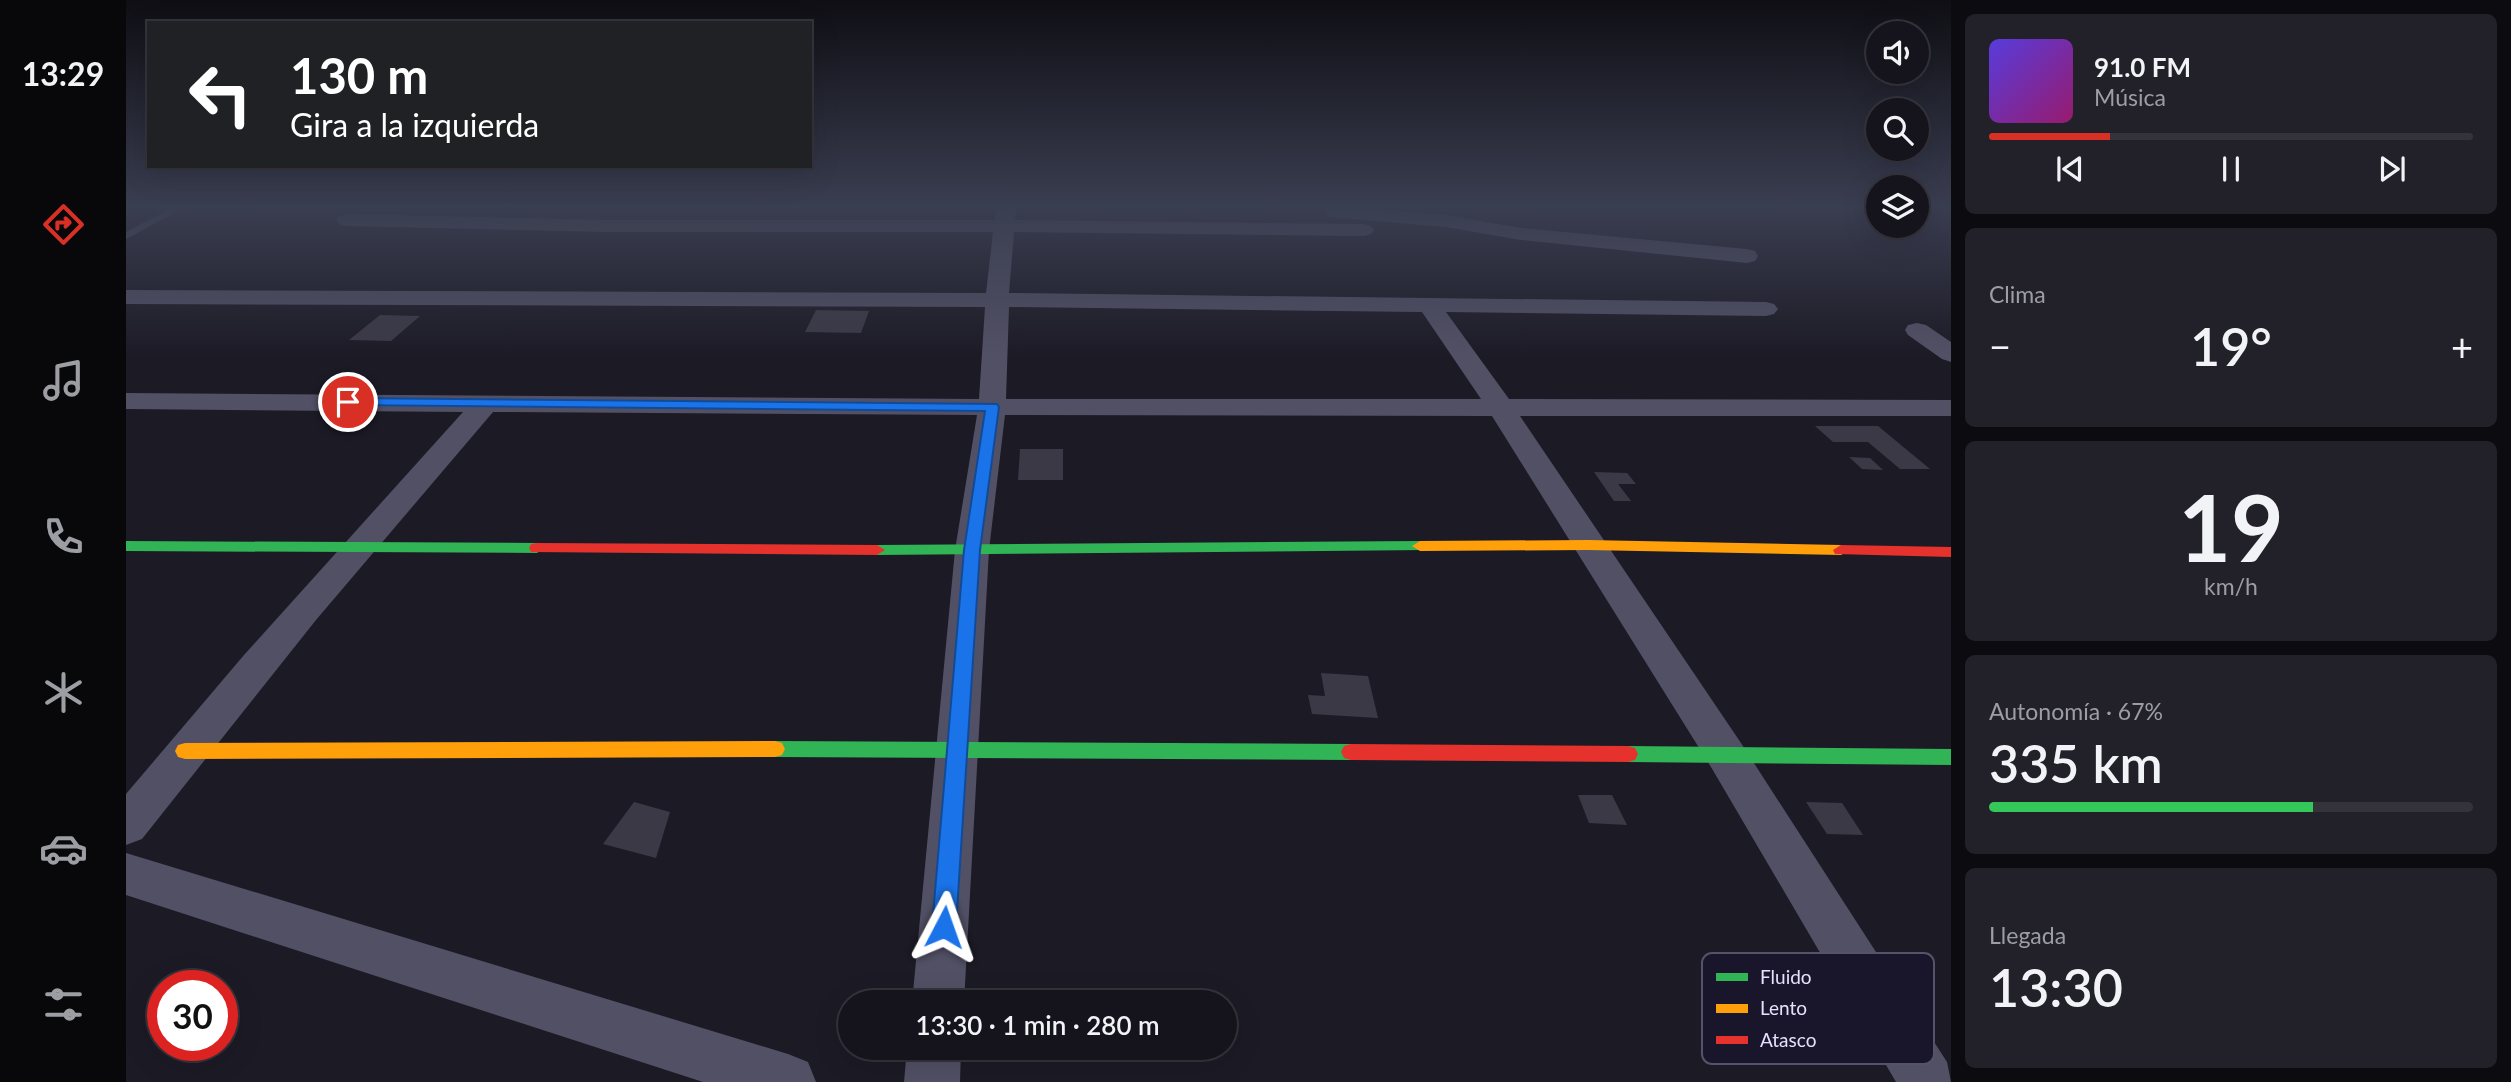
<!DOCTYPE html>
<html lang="es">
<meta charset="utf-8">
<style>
:root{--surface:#15141c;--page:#222129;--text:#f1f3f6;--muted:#9d9ea3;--line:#34333b;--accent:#d93025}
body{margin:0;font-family:Lato,sans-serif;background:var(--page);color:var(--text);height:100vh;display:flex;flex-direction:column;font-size:26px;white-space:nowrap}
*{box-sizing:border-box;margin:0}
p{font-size:23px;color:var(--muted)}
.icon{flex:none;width:38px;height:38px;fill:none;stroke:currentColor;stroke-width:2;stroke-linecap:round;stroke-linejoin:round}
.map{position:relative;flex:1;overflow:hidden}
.details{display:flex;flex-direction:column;gap:14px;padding:14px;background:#0c0b0f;width:560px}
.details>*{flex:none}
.guide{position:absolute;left:21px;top:21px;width:665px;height:147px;border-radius:0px;box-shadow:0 7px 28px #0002,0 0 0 2px var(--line);background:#202124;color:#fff;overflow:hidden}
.fabs{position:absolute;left:1740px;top:21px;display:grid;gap:14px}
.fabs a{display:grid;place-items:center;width:63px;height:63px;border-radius:50%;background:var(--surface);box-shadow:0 7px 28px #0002,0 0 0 2px var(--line);font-size:35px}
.speed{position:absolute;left:21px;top:970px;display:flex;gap:14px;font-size:35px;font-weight:700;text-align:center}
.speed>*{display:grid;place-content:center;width:91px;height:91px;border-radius:50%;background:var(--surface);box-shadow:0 7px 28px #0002,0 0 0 2px var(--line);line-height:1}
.speed .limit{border:10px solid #d22;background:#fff;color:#111}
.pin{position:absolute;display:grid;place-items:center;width:60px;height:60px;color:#fff;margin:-30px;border:4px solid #fff;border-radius:50%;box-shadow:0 2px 7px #0007}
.me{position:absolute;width:77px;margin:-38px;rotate:4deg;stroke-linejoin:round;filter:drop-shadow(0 0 5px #0008)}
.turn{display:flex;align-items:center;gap:24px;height:147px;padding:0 28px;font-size:32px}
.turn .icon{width:91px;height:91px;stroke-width:2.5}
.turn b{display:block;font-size:49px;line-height:60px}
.big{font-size:52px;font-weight:600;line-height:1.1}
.details .card{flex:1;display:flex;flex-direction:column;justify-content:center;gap:10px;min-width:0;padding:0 24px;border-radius:10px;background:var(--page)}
.details .dial{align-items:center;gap:0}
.dial b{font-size:91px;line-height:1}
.song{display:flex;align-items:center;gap:21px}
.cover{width:84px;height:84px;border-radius:10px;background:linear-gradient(135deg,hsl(250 70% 55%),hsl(320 70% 35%))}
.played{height:7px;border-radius:4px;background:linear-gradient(90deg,var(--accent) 25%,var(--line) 25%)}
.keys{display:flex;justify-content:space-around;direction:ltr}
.heat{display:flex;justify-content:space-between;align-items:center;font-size:38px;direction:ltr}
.charge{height:10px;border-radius:5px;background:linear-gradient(90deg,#34c759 67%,var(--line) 0)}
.trip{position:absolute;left:712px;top:990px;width:399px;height:70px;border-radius:35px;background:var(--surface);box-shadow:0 7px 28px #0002,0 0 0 2px var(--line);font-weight:600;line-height:70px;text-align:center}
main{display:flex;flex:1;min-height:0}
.dock{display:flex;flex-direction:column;width:126px;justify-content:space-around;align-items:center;background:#08080b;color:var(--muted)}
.dock .icon{width:49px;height:49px}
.dock .active{color:var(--accent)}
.dock b{font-size:32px;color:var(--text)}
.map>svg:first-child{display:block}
.building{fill:#3c3946}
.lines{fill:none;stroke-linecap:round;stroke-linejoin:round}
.lane{fill:#525065;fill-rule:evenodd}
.street{fill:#525065;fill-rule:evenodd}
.fast{fill:#30b455;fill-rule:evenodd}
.slow{fill:#ff9f0a;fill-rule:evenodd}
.jam{fill:#e5322d;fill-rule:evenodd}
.route{fill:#1a73e8;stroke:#114b97;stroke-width:2}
.key{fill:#19152a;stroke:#565269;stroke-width:2}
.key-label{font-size:19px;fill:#e5e1fc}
</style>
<main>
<nav class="dock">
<b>13:29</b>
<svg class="icon active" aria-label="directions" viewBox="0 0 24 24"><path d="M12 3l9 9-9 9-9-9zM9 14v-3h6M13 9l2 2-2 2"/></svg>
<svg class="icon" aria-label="music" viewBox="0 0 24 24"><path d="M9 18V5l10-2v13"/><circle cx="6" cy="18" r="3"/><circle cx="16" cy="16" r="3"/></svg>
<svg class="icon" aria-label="phone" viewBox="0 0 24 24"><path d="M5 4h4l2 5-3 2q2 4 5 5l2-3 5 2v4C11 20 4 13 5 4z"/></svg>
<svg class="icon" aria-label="climate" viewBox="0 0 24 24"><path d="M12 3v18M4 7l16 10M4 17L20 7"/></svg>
<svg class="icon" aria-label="car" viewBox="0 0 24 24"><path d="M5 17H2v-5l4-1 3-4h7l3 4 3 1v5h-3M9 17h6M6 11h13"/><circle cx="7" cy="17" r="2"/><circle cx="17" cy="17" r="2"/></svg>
<svg class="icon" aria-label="filters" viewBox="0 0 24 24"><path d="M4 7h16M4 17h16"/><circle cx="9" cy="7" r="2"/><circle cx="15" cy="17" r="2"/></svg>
</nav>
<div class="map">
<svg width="1825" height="1082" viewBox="0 0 1825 1082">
<rect width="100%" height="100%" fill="#1c1a25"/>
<g class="building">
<polygon points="690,310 743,311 735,333 679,332"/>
<polygon points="254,315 294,316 265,341 223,340"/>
<polygon points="1689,426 1752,426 1804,469 1774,469 1742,442 1707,442"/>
<polygon points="894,449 937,449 937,480 892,480"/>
<polygon points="1723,457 1744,458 1757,470 1736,469"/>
<polygon points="1468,472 1501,473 1510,484 1492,484 1505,501 1488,501"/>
<polygon points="1195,673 1242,676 1252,718 1186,714 1182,695 1199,696"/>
<polygon points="1452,795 1486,795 1501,825 1463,823"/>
<polygon points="508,802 544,812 530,858 477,844"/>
<polygon points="1680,802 1716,803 1737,835 1701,834"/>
</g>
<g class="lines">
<polygon class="lane" points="49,206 61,206 0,239 0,232"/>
<g class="street">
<path d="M870,206H890L889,220L1238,224L1245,226L1248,230L1245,234L1238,236L888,232L883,293L1640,302L1648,304L1652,309L1648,314L1640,316L1320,312L1383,399L1825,400V416H1394L1615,743L1821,1062L1825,1082H1770L1585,767L1366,416L879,415L863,550L838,1003H786L829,550L851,415L367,412L190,620L16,839L0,845V794L118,655L337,412L0,409V393L853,399L859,307L0,304V290L860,293L867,232H480L220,226L213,224L210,220L213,216L220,214L480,220H869ZM883,307L1296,312L1355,399H880Z"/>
<polygon points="1210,207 1320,215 1395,228 1621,249 1629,251 1632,256 1629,261 1621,263 1395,240 1320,227 1203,217 1200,213 1203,209"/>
<polygon points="1791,323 1800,325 1825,342 1825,362 1816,359 1782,335 1779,330 1782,325"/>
<polygon points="0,853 662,1054 682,1062 690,1082 577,1082 0,895"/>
<polygon points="781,1048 835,1048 834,1082 778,1082"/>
</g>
<g class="fast">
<polygon points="0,541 411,543 419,548 411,553 0,551"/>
<polygon points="1294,541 1300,542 1302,546 1300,550 751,555 743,550 751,545"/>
<polygon points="649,741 1225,744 1232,746 1235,752 1232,758 1225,760 649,757 642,755 639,749 642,743"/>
<polygon points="1502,746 1825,749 1825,765 1502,762 1495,760 1492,754 1495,748"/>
</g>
<g class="slow">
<polygon points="1462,540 1715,545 1723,550 1715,555 1462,550 1294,551 1286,546 1294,541"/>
<polygon points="649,741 656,743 659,749 656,755 649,757 59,759 52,757 49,751 52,745 59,743"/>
</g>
<g class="jam">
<polygon points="411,543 751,545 759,550 751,555 405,552 403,548 405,544"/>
<polygon points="1715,545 1825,547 1825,557 1709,554 1707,550"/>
<polygon points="1225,744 1502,746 1509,748 1512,754 1509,760 1502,762 1225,760 1218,758 1215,752 1218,746"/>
</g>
</g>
<linearGradient id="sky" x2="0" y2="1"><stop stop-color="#0f0e14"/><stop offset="0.58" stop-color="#3a3e51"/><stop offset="1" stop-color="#3a3e51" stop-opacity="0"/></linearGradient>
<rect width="1825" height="357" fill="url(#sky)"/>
<polygon class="route" points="222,398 871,404 873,407 854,550 830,927 826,934 818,937 810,934 806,927 838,550 859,411 217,405 217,399"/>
<rect x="1576" y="953" width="232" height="111" rx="10" class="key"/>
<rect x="1590" y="973" width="32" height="8" fill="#30b455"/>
<rect x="1590" y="1004" width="32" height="9" fill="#ff9f0a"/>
<rect x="1590" y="1036" width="32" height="8" fill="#e5322d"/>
<g class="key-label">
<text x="1634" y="984">Fluido</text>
<text x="1634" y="1015">Lento</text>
<text x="1634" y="1047">Atasco</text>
</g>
</svg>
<div class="fabs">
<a><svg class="icon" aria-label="sound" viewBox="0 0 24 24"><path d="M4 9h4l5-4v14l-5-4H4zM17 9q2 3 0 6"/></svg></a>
<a><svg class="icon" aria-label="search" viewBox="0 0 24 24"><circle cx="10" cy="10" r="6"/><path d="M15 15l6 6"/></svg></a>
<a><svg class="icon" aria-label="layers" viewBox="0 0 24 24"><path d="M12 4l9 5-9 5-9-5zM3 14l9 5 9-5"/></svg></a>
</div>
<div class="speed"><div class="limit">30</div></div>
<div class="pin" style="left:222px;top:402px;background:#d93025"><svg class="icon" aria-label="arrive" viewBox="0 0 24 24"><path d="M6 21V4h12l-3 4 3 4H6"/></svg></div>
<svg class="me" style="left:818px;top:927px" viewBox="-20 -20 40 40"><path d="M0-17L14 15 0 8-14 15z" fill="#1a73e8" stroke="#fff" stroke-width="4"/></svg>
<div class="trip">13:30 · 1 min · 280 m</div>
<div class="guide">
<div class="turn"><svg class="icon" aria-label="left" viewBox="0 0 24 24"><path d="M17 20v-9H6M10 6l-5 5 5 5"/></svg><div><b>130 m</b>Gira a la izquierda</div></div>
</div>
</div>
<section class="details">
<div class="card">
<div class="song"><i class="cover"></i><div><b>91.0 FM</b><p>Música</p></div></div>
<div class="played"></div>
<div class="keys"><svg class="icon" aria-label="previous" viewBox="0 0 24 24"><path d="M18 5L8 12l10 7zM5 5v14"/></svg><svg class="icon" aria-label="pause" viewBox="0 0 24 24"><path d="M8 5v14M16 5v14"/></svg><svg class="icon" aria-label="next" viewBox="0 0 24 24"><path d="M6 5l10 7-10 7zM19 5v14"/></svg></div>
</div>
<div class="card"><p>Clima</p>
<div class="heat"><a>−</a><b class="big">19°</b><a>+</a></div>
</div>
<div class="card dial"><b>19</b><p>km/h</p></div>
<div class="card"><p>Autonomía · 67%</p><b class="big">335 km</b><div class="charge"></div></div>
<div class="card"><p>Llegada</p><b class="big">13:30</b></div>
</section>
</main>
